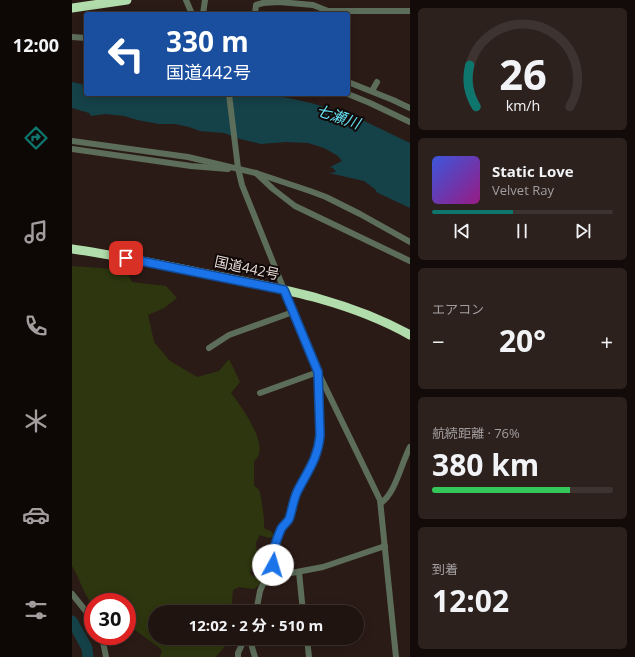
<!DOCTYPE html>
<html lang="ja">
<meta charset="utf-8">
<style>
:root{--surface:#201410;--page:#2d211e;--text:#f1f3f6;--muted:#a29e9f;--line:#3d3330;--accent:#0f766e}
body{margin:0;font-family:"Open Sans","Noto Sans JP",sans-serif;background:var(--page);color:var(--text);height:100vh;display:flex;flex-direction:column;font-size:15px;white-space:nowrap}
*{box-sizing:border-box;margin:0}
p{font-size:13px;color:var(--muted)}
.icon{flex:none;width:22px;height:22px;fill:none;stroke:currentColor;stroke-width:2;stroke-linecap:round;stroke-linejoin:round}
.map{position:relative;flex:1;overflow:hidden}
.panel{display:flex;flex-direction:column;gap:8px;padding:8px;background:#120b09;width:225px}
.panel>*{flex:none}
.hud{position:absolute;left:12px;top:12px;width:266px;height:84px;border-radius:4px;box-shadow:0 2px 10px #0003,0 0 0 1px var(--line);background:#1a4fa0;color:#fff;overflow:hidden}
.speed{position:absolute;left:12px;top:593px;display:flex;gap:8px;font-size:20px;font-weight:700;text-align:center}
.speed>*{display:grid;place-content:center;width:52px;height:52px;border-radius:50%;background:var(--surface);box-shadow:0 2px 10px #0003,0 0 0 1px var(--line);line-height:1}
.speed .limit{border:6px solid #d22;background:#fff;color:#111}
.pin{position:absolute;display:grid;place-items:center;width:34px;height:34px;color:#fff;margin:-17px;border-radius:8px;box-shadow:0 2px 6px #0006}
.me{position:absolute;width:44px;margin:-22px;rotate:6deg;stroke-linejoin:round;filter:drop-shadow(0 0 3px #0008)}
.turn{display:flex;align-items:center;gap:14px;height:84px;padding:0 16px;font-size:18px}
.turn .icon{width:52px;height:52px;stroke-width:2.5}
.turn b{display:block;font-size:28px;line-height:34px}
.big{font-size:30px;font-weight:700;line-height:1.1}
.panel .tile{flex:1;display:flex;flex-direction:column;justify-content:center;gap:6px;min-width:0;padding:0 14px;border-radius:6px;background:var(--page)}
.panel .dial{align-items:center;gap:0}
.dial svg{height:104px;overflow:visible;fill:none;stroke:var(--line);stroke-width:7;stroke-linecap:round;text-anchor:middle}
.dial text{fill:var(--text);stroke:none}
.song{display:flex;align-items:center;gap:12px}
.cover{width:48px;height:48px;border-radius:6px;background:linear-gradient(135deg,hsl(230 70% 55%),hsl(310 70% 35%))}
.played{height:4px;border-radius:2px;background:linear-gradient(90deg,var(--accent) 45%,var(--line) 45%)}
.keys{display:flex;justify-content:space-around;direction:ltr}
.heat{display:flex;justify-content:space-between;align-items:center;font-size:22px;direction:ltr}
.charge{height:6px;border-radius:3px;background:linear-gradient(90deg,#34c759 76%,var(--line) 0)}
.trip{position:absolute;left:76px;top:605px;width:216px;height:40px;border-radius:20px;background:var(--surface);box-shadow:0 2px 10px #0003,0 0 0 1px var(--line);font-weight:700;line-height:40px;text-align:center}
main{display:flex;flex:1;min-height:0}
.dock{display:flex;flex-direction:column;width:72px;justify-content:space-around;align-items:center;background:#0d0806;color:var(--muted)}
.dock .icon{width:28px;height:28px}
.dock .on{color:var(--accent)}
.dock b{font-size:18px;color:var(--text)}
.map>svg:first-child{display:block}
.green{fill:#2e360f}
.water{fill:#154148}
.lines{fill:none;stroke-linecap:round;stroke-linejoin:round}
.river{stroke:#154148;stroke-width:11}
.minor{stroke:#5c6e5a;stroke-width:6}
.highway{stroke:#b1dcab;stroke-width:9}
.route-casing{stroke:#114b97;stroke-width:10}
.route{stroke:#1a73e8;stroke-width:7}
.labels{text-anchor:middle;stroke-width:4;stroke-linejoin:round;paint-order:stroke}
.street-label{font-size:14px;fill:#e5d9d5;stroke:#0f0806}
.water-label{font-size:15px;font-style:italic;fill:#66e0f4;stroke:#0f0806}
</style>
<main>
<nav class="dock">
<b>12:00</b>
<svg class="icon on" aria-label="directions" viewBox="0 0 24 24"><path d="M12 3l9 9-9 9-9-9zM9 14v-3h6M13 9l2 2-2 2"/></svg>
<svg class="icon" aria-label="music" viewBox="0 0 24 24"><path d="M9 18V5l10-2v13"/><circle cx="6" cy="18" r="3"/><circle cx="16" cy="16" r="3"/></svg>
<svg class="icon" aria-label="phone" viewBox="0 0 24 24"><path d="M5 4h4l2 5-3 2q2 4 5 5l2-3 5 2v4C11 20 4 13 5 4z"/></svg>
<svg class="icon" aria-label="climate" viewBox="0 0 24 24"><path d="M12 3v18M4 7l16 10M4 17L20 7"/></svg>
<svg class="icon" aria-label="car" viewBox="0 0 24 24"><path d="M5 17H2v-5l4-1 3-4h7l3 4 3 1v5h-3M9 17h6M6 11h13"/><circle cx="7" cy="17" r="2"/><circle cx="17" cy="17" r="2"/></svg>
<svg class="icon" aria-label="filters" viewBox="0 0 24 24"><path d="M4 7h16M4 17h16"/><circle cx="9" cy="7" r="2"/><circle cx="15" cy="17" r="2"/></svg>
</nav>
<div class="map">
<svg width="338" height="657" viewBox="0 0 338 657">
<rect width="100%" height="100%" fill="#2b1b16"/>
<path class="green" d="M0,266L54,270L60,282L94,286L105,298L92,308L76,315L82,342L98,361L125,377L147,371L157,359L168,382L159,393C169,406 192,438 187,454C186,457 184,459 182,462V486C184,487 186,488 187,490C189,493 193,524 192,527L193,529L199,531L200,533L203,535L201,538L199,537L197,538L188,535L184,542L185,553L178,573L182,577L187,578L188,584L182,589L167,587L161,590L159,612H83V638H156L153,646L144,657H88L90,650L55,624V602H21V606C11,593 8,579 0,566Z"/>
<polygon class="water" points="0,82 14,85 14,94 198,94 239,103 282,116 338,143 338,208 304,192 304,190 292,181 257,173 264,172 261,168 258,167 270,161 266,156 252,148 236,143 214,142 189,144 168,139 152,133 128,131 117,127 103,124 87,124 65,120 52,116 33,114 19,116 17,113 0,108"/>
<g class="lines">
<polyline class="river" points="0,621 15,648 16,657"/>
<g class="minor">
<polyline points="114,0 120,14"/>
<polyline points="131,14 133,0"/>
<polyline points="183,14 184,5 191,3 207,2 241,5 256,11 338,11"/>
<polyline points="0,37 14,38"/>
<polyline points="276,82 321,100 338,108"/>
<polyline points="300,91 305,82"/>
<polyline points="157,94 166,168 170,185 215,297 246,372 308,500 324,657"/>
<polyline points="276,94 298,103 338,122"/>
<polyline points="0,141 116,157 184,173 238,191 254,197 288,214 338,242"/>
<polyline points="0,149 119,166 156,169"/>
<polyline points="184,173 201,189 223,206 338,261"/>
<polyline points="137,348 157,335 221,312"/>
<path d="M309,503C324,492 329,464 338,447"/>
<polyline points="227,572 231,612"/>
<polyline points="198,577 251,567 313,546"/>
<polyline points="0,594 21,620"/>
<polyline points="184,612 188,591 191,584 198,577 200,570 201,554 203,544 210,528 217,519 225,493 239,467 245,452 248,427 246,372 188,393"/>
<polyline points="30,636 34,657"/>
<polyline points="179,638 180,647 183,657"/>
<polyline points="235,638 237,657"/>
<polyline points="166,657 166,653 173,638"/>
</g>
<g class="highway">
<polyline points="0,8 55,0"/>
<path d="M0,249C50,256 100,267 150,277C216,290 279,302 338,335"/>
</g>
</g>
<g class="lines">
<defs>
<path id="route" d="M54,258L212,290L246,372L248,435C246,459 235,472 225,492C221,501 220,511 217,519C215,523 211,525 209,529C204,541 200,552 201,565"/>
</defs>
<use href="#route" class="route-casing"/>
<use href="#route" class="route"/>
</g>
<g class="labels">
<g class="street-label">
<text transform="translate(175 268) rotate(12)" y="5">国道442号</text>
</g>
<g class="water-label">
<text transform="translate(266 117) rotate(19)" y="5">七瀬川</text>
</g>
</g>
</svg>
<div class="speed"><div class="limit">30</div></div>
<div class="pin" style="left:54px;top:258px;background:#d93025"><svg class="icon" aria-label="arrive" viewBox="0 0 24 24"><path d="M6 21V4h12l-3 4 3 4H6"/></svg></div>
<svg class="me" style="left:201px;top:565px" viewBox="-20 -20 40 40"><circle r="19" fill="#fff"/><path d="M0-13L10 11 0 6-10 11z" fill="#1a73e8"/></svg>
<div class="trip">12:02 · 2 分 · 510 m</div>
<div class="hud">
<div class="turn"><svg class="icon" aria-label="left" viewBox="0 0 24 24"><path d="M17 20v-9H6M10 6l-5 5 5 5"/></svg><div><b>330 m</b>国道442号</div></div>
</div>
</div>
<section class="panel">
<div class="tile dial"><svg viewBox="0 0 100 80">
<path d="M14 69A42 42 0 1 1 86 69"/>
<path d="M14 69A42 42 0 0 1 9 37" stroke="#0f766e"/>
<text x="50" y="56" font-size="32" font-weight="700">26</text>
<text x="50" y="72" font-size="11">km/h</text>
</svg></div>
<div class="tile">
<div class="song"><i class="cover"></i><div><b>Static Love</b><p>Velvet Ray</p></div></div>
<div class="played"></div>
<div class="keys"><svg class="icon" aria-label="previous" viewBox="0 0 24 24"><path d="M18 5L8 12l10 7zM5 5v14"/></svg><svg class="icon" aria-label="pause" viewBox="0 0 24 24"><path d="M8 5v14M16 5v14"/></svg><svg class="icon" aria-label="next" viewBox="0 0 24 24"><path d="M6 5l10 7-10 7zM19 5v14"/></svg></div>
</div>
<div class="tile"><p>エアコン</p>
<div class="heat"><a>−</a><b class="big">20°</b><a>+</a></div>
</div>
<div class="tile"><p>航続距離 · 76%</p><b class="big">380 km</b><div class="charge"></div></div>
<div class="tile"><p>到着</p><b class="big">12:02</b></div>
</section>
</main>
